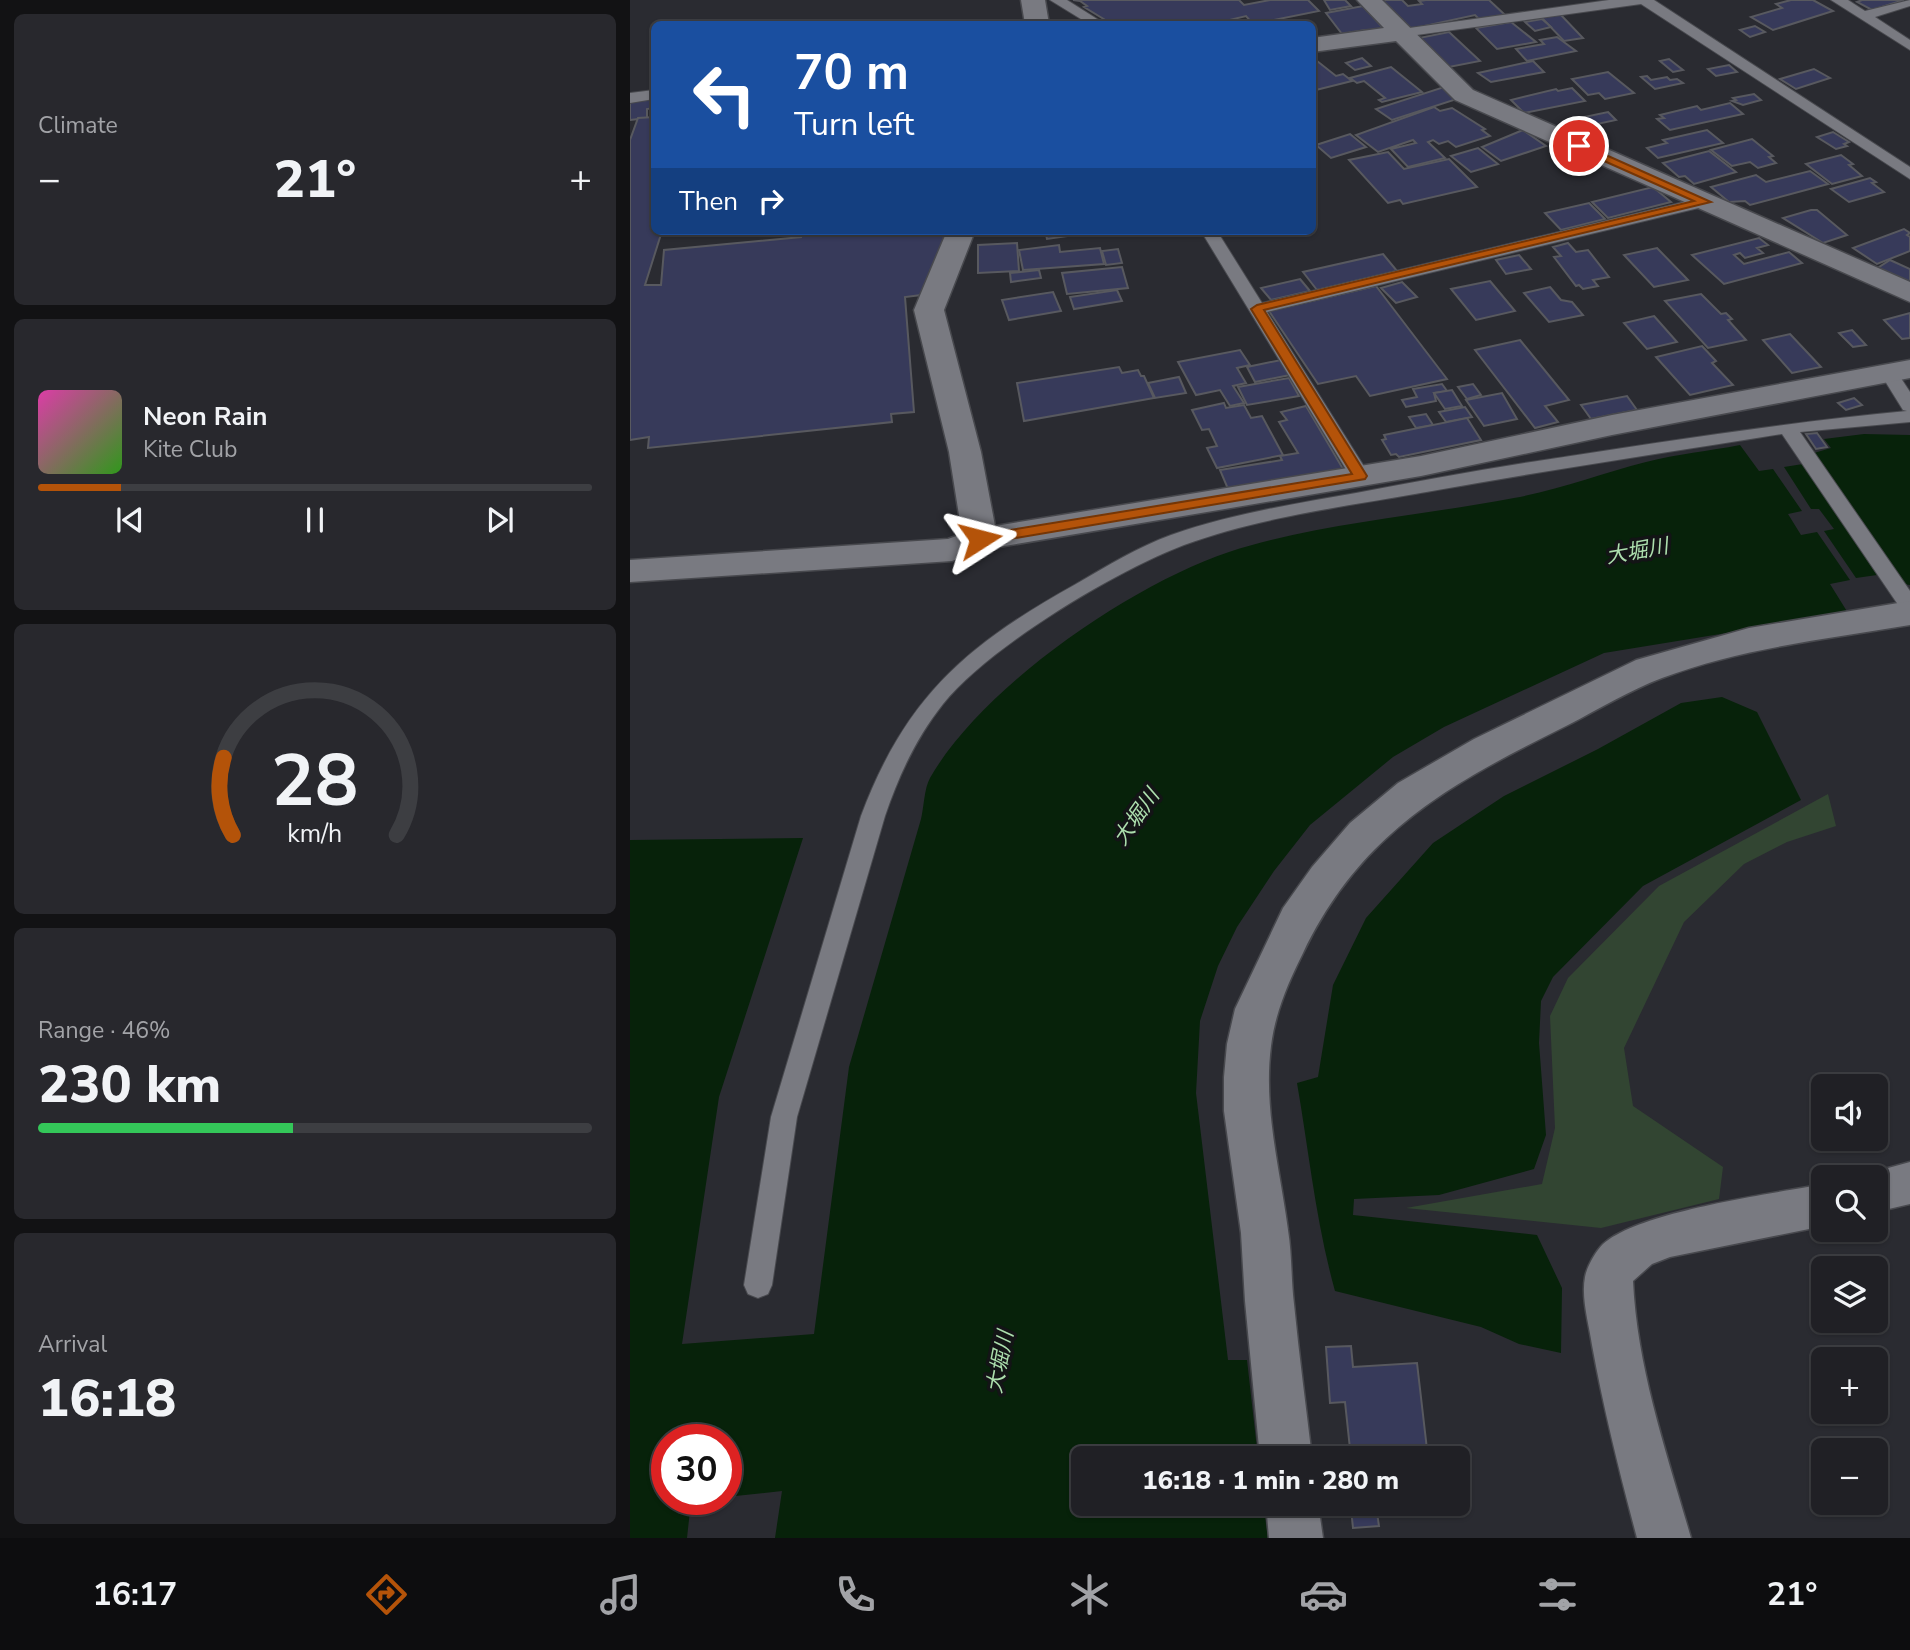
<!DOCTYPE html>
<meta charset="utf-8">
<style>
:root{--surface:#202025;--page:#28282d;--text:#f1f3f6;--muted:#a2a3a7;--line:#3d3e42;--accent:#b45309}
body{margin:0;font-family:"Nunito Sans","Noto Sans JP",sans-serif;background:var(--page);color:var(--text);height:100vh;display:flex;flex-direction:column;font-size:26px;white-space:nowrap}
*{box-sizing:border-box;margin:0}
p{font-size:23px;color:var(--muted)}
.icon{flex:none;width:38px;height:38px;fill:none;stroke:currentColor;stroke-width:2;stroke-linecap:round;stroke-linejoin:round}
.map{position:relative;flex:1;overflow:hidden}
.details{display:flex;flex-direction:column;gap:14px;padding:14px;background:#121214;width:630px}
.details>*{flex:none}
.hud{position:absolute;left:21px;top:21px;width:665px;height:214px;border-radius:10px;box-shadow:0 2px 5px #0004,0 0 0 2px var(--line);background:#1a4fa0;color:#fff;overflow:hidden}
.controls{position:absolute;left:1181px;top:1074px;display:grid;gap:14px}
.controls a{display:grid;place-items:center;width:77px;height:77px;border-radius:10px;background:var(--surface);box-shadow:0 2px 5px #0004,0 0 0 2px var(--line);font-size:35px}
.speed{position:absolute;left:21px;top:1424px;display:flex;gap:14px;font-size:35px;font-weight:700;text-align:center}
.speed>*{display:grid;place-content:center;width:91px;height:91px;border-radius:50%;background:var(--surface);box-shadow:0 2px 5px #0004,0 0 0 2px var(--line);line-height:1}
.speed .limit{border:10px solid #d22;background:#fff;color:#111}
.pin{position:absolute;display:grid;place-items:center;width:60px;height:60px;color:#fff;margin:-30px;border:4px solid #fff;border-radius:50%;box-shadow:0 2px 7px #0007}
.me{position:absolute;width:77px;margin:-38px;rotate:81deg;stroke-linejoin:round;filter:drop-shadow(0 0 5px #0008)}
.turn{display:flex;align-items:center;gap:24px;height:147px;padding:0 28px;font-size:32px}
.turn .icon{width:91px;height:91px;stroke-width:2.5}
.turn b{display:block;font-size:49px;line-height:60px}
.then{display:flex;align-items:center;height:66px;padding:0 28px;background:#0003;gap:14px;font-size:26px}
.big{font-size:52px;font-weight:800;line-height:1.1}
.details .widget{flex:1;display:flex;flex-direction:column;justify-content:center;gap:10px;min-width:0;padding:0 24px;border-radius:10px;background:var(--page)}
.details .dial{align-items:center;gap:0}
.dial svg{height:182px;overflow:visible;fill:none;stroke:var(--line);stroke-width:7;stroke-linecap:round;text-anchor:middle}
.dial text{fill:var(--text);stroke:none}
.song{display:flex;align-items:center;gap:21px}
.cover{width:84px;height:84px;border-radius:10px;background:linear-gradient(135deg,hsl(320 70% 55%),hsl(110 70% 35%))}
.played{height:7px;border-radius:4px;background:linear-gradient(90deg,var(--accent) 15%,var(--line) 15%)}
.keys{display:flex;justify-content:space-around;direction:ltr}
.heat{display:flex;justify-content:space-between;align-items:center;font-size:38px;direction:ltr}
.charge{height:10px;border-radius:5px;background:linear-gradient(90deg,#34c759 46%,var(--line) 0)}
.trip{position:absolute;left:441px;top:1446px;width:399px;height:70px;border-radius:10px;background:var(--surface);box-shadow:0 2px 5px #0004,0 0 0 2px var(--line);font-weight:800;line-height:70px;text-align:center}
.tabs{display:flex;height:112px;justify-content:space-around;align-items:center;background:#0d0d0f;color:var(--muted)}
.tabs .icon{width:49px;height:49px}
.tabs .active{color:var(--accent)}
.tabs b{font-size:32px;color:var(--text)}
main{display:flex;flex:1;min-height:0}
.map>svg:first-child{display:block}
.green{fill:#324532}
.water{fill:#07220a}
.building{fill:#373a5a;stroke:#58595f;stroke-width:2}
.lines{fill:none;stroke-linecap:round;stroke-linejoin:round}
.lane-casing{stroke:#48494e;stroke-width:2}
.street-casing{stroke:#48494e;stroke-width:3}
.lane{fill:#797a81;fill-rule:evenodd}
.street{fill:#797a81;fill-rule:evenodd}
.route{fill:#b45309;stroke:#753606;stroke-width:2}
.labels{text-anchor:middle;stroke-width:7;stroke-linejoin:round;paint-order:stroke}
.water-label{font-size:21px;font-style:italic;fill:#acdead;stroke:#131416}
</style>
<main>
<section class="details">
<div class="widget"><p>Climate</p>
<div class="heat"><a>−</a><b class="big">21°</b><a>+</a></div>
</div>
<div class="widget">
<div class="song"><i class="cover"></i><div><b>Neon Rain</b><p>Kite Club</p></div></div>
<div class="played"></div>
<div class="keys"><svg class="icon" aria-label="previous" viewBox="0 0 24 24"><path d="M18 5L8 12l10 7zM5 5v14"/></svg><svg class="icon" aria-label="pause" viewBox="0 0 24 24"><path d="M8 5v14M16 5v14"/></svg><svg class="icon" aria-label="next" viewBox="0 0 24 24"><path d="M6 5l10 7-10 7zM19 5v14"/></svg></div>
</div>
<div class="widget dial"><svg viewBox="0 0 100 80">
<path d="M14 69A42 42 0 1 1 86 69"/>
<path d="M14 69A42 42 0 0 1 10 35" stroke="#b45309"/>
<text x="50" y="56" font-size="32" font-weight="700">28</text>
<text x="50" y="72" font-size="11">km/h</text>
</svg></div>
<div class="widget"><p>Range · 46%</p><b class="big">230 km</b><div class="charge"></div></div>
<div class="widget"><p>Arrival</p><b class="big">16:18</b></div>
</section>
<div class="map">
<svg width="1280" height="1538" viewBox="0 0 1280 1538">
<rect width="100%" height="100%" fill="#2a2b31"/>
<polygon class="green" points="1198,794 1206,826 1157,842 1114,864 1054,922 994,1048 1003,1106 1093,1167 1089,1199 971,1228 776,1208 912,1184 925,1128 920,1016 938,978 1029,886"/>
<g class="water">
<polygon points="1234,434 1280,435 1280,585 1273,584 1184,453 1201,448 1194,439"/>
<path d="M1110,445L1129,471L1143,469L1172,511L1158,514L1171,535L1187,532L1220,580L1200,584L1218,613L974,653L814,727L763,757L680,825L644,871L607,927L588,966L570,1021L566,1093L598,1360H617L628,1458H453V1503H633L638,1538H145L152,1491L96,1497V1440H37V1500H70L61,1501L57,1538H0V840L173,838L89,1097L52,1344L184,1334L219,1067L291,819C294,807 294,789 300,778C352,687 500,585 599,552C689,523 790,516 884,498C929,490 972,473 1016,462C1047,454 1079,451 1110,445Z"/>
<polygon points="1173,464 1247,575 1226,578 1194,531 1204,529 1189,509 1181,509 1154,467"/>
<path d="M1092,697L1127,712L1171,800L1013,886L923,977L911,1001L909,1043L916,1135L904,1169L809,1195L724,1199L723,1215L907,1235L932,1288L931,1353L889,1344L851,1327L705,1291C686,1223 679,1152 667,1083L688,1077L703,985L736,918L803,843L874,796L968,749L1051,703Z"/>
</g>
<g class="building">
<polygon points="443,0 609,0 614,5 640,0 678,0 689,11 623,24 616,16 583,24 482,24 454,7 457,6 450,1"/>
<polygon points="694,0 715,0 721,6 700,10"/>
<polygon points="748,0 772,0 778,6 792,4 789,1 796,0 859,0 875,15 850,20 845,15 776,30"/>
<polygon points="1161,0 1183,0 1203,11 1143,30 1121,17 1152,8 1146,4"/>
<polygon points="1232,0 1274,0 1242,10 1227,2"/>
<polygon points="733,6 756,31 739,34 735,30 712,34 696,13"/>
<polygon points="930,14 953,38 934,41 911,17"/>
<polygon points="912,19 921,27 905,31 895,22"/>
<polygon points="881,22 906,42 867,49 846,28"/>
<polygon points="1125,26 1135,32 1120,37 1110,30"/>
<polygon points="819,32 850,61 819,67 789,38"/>
<polygon points="927,37 946,51 897,61 886,49 914,44 910,40"/>
<polygon points="682,57 706,76 713,74 722,81 682,91"/>
<polygon points="732,58 741,66 725,70 716,63"/>
<polygon points="1039,59 1053,70 1043,72 1030,61"/>
<polygon points="903,61 914,72 861,82 848,73"/>
<polygon points="1099,65 1107,72 1086,76 1078,69"/>
<polygon points="761,67 792,92 752,102 749,100 755,98 734,81 727,83 720,78"/>
<polygon points="1184,69 1200,78 1166,89 1150,79"/>
<polygon points="978,72 1004,93 975,99 969,93 958,95 942,79"/>
<polygon points="1017,76 1021,80 1037,77 1040,80 1047,79 1053,83 1025,89 1011,77"/>
<polygon points="814,87 830,98 762,120 746,109"/>
<polygon points="942,88 955,101 894,113 881,100 926,89 928,91"/>
<polygon points="1124,94 1131,100 1113,105 1102,101 1106,100 1103,98"/>
<polygon points="24,98 24,108 17,109 17,118 0,120 0,101"/>
<polygon points="1100,103 1113,114 1040,130 1027,119 1034,118 1030,115 1067,106 1071,110"/>
<polygon points="804,107 810,111 822,108 855,129 852,130 860,136 826,147 818,141 809,144 803,140 798,142 815,158 778,167 761,149 786,143 783,140 748,152 726,135"/>
<polygon points="978,112 986,120 944,129 935,121"/>
<polygon points="24,117 24,231 32,231 15,285 31,285 34,250 171,237 171,231 313,231 314,239 291,295 275,297 284,412 261,414 262,422 18,448 19,437 0,440 0,140 8,118"/>
<polygon points="893,130 916,146 871,161 852,147"/>
<polygon points="1077,130 1093,143 1028,158 1017,148 1037,143 1033,140"/>
<polygon points="1203,132 1219,142 1214,144 1217,146 1206,149 1187,137"/>
<polygon points="720,134 736,147 701,158 686,145"/>
<polygon points="1122,139 1143,156 1139,157 1146,163 1128,168 1120,162 1102,166 1081,150"/>
<polygon points="848,148 868,164 841,172 821,156"/>
<polygon points="1079,151 1106,172 1064,184 1055,176 1049,177 1033,163"/>
<polygon points="758,152 774,169 819,159 847,187 773,204 770,200 758,203 719,160"/>
<polygon points="1211,155 1223,164 1219,165 1232,176 1202,184 1176,164"/>
<polygon points="1180,171 1198,184 1120,205 1115,201 1099,202 1081,187 1126,175 1136,182"/>
<polygon points="1240,178 1246,182 1242,183 1254,192 1219,202 1201,189"/>
<polygon points="1023,187 1041,202 978,218 962,202"/>
<polygon points="959,203 975,219 931,230 915,213"/>
<polygon points="1181,210 1187,210 1217,235 1193,243 1153,218"/>
<polygon points="1274,229 1280,233 1277,235 1280,237 1280,251 1247,264 1223,248"/>
<polygon points="415,231 436,231 438,236 417,239"/>
<polygon points="1129,238 1138,245 1127,248 1133,253 1115,258 1110,253 1104,255 1114,264 1159,252 1172,263 1094,284 1062,255"/>
<polygon points="387,243 389,271 348,273 348,245"/>
<polygon points="938,243 946,252 958,250 979,277 963,280 968,286 953,289 949,285 946,286 924,257 931,256 923,247"/>
<polygon points="429,245 430,252 470,248 474,264 393,270 389,250"/>
<polygon points="1027,248 1058,280 1024,287 994,255"/>
<polygon points="488,249 492,263 476,265 472,251"/>
<polygon points="753,254 767,271 687,290 673,272"/>
<polygon points="889,255 901,269 876,274 866,260"/>
<polygon points="1260,260 1280,269 1280,287 1243,271"/>
<polygon points="492,267 498,288 437,294 432,273"/>
<polygon points="409,270 411,278 381,282 380,273"/>
<polygon points="670,279 680,291 641,300 631,288"/>
<polygon points="860,281 885,311 846,320 821,289"/>
<polygon points="772,282 787,297 766,303 751,288"/>
<polygon points="746,286 817,379 740,396 726,376 688,384 639,311"/>
<polygon points="920,287 931,300 942,302 953,315 919,322 894,293"/>
<polygon points="487,290 492,301 444,309 440,297"/>
<polygon points="423,292 431,311 379,320 372,300"/>
<polygon points="1071,294 1091,314 1096,313 1102,319 1098,320 1116,340 1078,348 1035,301"/>
<polygon points="1280,313 1280,338 1272,339 1254,320"/>
<polygon points="1024,316 1047,342 1017,349 994,323"/>
<polygon points="1222,330 1236,345 1223,347 1209,333"/>
<polygon points="1160,334 1191,367 1162,373 1133,340"/>
<polygon points="890,340 939,400 915,406 928,422 905,428 845,350"/>
<polygon points="1072,346 1086,361 1082,363 1103,385 1060,395 1026,357"/>
<polygon points="610,350 620,365 607,368 616,383 603,386 614,403 600,406 590,390 566,395 548,362"/>
<polygon points="651,360 660,375 625,382 617,367"/>
<polygon points="489,367 492,373 508,370 511,376 514,376 524,398 394,421 387,383"/>
<polygon points="549,377 556,393 525,398 518,383"/>
<polygon points="659,378 669,396 617,405 608,387"/>
<polygon points="812,384 817,391 804,393 806,401 776,407 772,400 787,397 783,389"/>
<polygon points="843,384 851,395 837,399 828,387"/>
<polygon points="822,390 832,406 815,409 804,393"/>
<polygon points="872,393 887,419 854,426 836,400"/>
<polygon points="997,396 1007,410 961,419 951,405"/>
<polygon points="1224,398 1232,405 1216,410 1208,403"/>
<polygon points="594,403 596,408 614,405 621,418 632,416 653,455 587,468 577,448 587,446 579,429 572,430 562,410"/>
<polygon points="676,406 713,469 598,489 590,470 652,460 650,456 668,453 649,422 657,420 651,412"/>
<polygon points="835,407 842,417 816,422 809,412"/>
<polygon points="796,414 803,425 786,428 779,417"/>
<polygon points="837,418 851,440 769,457 766,454 761,455 752,440 756,439 754,435"/>
<polygon points="1187,433 1197,447 1186,449 1176,434"/>
<polygon points="721,1346 723,1367 787,1363 798,1458 721,1458 715,1402 700,1403 696,1347"/>
<polygon points="746,1506 749,1526 723,1528 721,1509"/>
</g>
<g class="lines">
<defs>
<g id="lane">
<polygon points="420,0 437,0 475,24 459,24"/>
<polygon points="979,0 1024,0 1280,167 1280,179 1011,4 772,37 765,33 772,29"/>
<polygon points="1201,0 1218,0 1235,11 1280,0 1280,6 1245,17 1280,40 1280,50"/>
<polygon points="24,90 24,99 0,103 0,93"/>
<polygon points="1075,197 1081,199 1083,202 1081,205 637,312 740,476 737,480 723,480 720,476 571,231 587,231 632,303"/>
<path d="M1259,368L1265,369L1280,392V422L1170,432L1280,591V614L1273,612L1152,434C1035,453 918,470 802,491C720,506 633,516 554,545C485,571 359,647 313,704C286,738 269,775 255,816L167,1117L142,1285L138,1294L128,1298L118,1294L114,1285L141,1117L231,816C276,696 337,645 446,584C477,566 508,547 541,535C601,514 664,504 726,493C784,482 842,471 901,462C1026,443 1150,423 1277,411L1273,410L1250,373Z"/>
</g>
<g id="street">
<polygon points="391,0 415,0 419,24 395,24"/>
<polygon points="727,0 752,0 843,90 1280,282 1280,302 825,100 766,41 682,52 682,38 754,28"/>
<polygon points="317,231 345,231 314,310 351,452 365,526 791,456 982,415 1280,360 1280,378 982,435 791,476 357,549 322,561 0,582 0,560 318,539 332,534 319,452 284,310"/>
<path d="M1280,601V625C1198,639 1111,648 1032,678C1000,690 969,709 938,725C822,783 732,830 673,953C658,983 645,1013 641,1046C633,1108 650,1169 658,1230C662,1255 661,1280 664,1304C669,1355 676,1407 682,1458H630L615,1301L611,1233L594,1111V1077L597,1044L605,1009L653,908L682,867L720,823L768,783L844,739L1006,660L1119,628Z"/>
<polygon points="1280,1162 1280,1204 1246,1212 1246,1178 1229,1176"/>
<path d="M1194,1184V1226L1040,1257L1022,1264L1003,1281C1007,1368 1037,1454 1061,1538H1007C990,1474 974,1411 962,1345C959,1324 951,1298 955,1277C957,1266 966,1251 973,1244C1010,1211 1141,1194 1194,1184Z"/>
<polygon points="636,1503 688,1503 693,1538 639,1538"/>
</g>
</defs>
<use href="#lane" class="lane-casing"/>
<use href="#street" class="street-casing"/>
<use href="#lane" class="lane"/>
<use href="#street" class="street"/>
</g>
<polygon class="route" points="949,143 1081,202 634,310 737,476 735,479 350,544 345,543 345,536 350,535 722,474 621,309 627,305 1064,201 945,148 945,144"/>
<g class="labels">
<g class="water-label">
<text transform="translate(1007 551) rotate(-10)" y="7">大堀川</text>
<text transform="translate(506 817) rotate(-55)" y="7">大堀川</text>
<text transform="translate(370 1362) rotate(-79)" y="7">大堀川</text>
</g>
</g>
</svg>
<div class="controls">
<a><svg class="icon" aria-label="sound" viewBox="0 0 24 24"><path d="M4 9h4l5-4v14l-5-4H4zM17 9q2 3 0 6"/></svg></a>
<a><svg class="icon" aria-label="search" viewBox="0 0 24 24"><circle cx="10" cy="10" r="6"/><path d="M15 15l6 6"/></svg></a>
<a><svg class="icon" aria-label="layers" viewBox="0 0 24 24"><path d="M12 4l9 5-9 5-9-5zM3 14l9 5 9-5"/></svg></a>
<a>+</a>
<a>−</a>
</div>
<div class="speed"><div class="limit">30</div></div>
<div class="pin" style="left:949px;top:146px;background:#d93025"><svg class="icon" aria-label="arrive" viewBox="0 0 24 24"><path d="M6 21V4h12l-3 4 3 4H6"/></svg></div>
<svg class="me" style="left:350px;top:539px" viewBox="-20 -20 40 40"><path d="M0-17L14 15 0 8-14 15z" fill="#b45309" stroke="#fff" stroke-width="4"/></svg>
<div class="trip">16:18 · 1 min · 280 m</div>
<div class="hud">
<div class="turn"><svg class="icon" aria-label="left" viewBox="0 0 24 24"><path d="M17 20v-9H6M10 6l-5 5 5 5"/></svg><div><b>70 m</b>Turn left</div></div>
<div class="then">Then<svg class="icon" aria-label="right" viewBox="0 0 24 24"><path d="M7 20v-9h11M14 6l5 5-5 5"/></svg></div>
</div>
</div>
</main>
<nav class="tabs">
<b>16:17</b>
<svg class="icon active" aria-label="directions" viewBox="0 0 24 24"><path d="M12 3l9 9-9 9-9-9zM9 14v-3h6M13 9l2 2-2 2"/></svg>
<svg class="icon" aria-label="music" viewBox="0 0 24 24"><path d="M9 18V5l10-2v13"/><circle cx="6" cy="18" r="3"/><circle cx="16" cy="16" r="3"/></svg>
<svg class="icon" aria-label="phone" viewBox="0 0 24 24"><path d="M5 4h4l2 5-3 2q2 4 5 5l2-3 5 2v4C11 20 4 13 5 4z"/></svg>
<svg class="icon" aria-label="climate" viewBox="0 0 24 24"><path d="M12 3v18M4 7l16 10M4 17L20 7"/></svg>
<svg class="icon" aria-label="car" viewBox="0 0 24 24"><path d="M5 17H2v-5l4-1 3-4h7l3 4 3 1v5h-3M9 17h6M6 11h13"/><circle cx="7" cy="17" r="2"/><circle cx="17" cy="17" r="2"/></svg>
<svg class="icon" aria-label="filters" viewBox="0 0 24 24"><path d="M4 7h16M4 17h16"/><circle cx="9" cy="7" r="2"/><circle cx="15" cy="17" r="2"/></svg>
<b>21°</b>
</nav>
